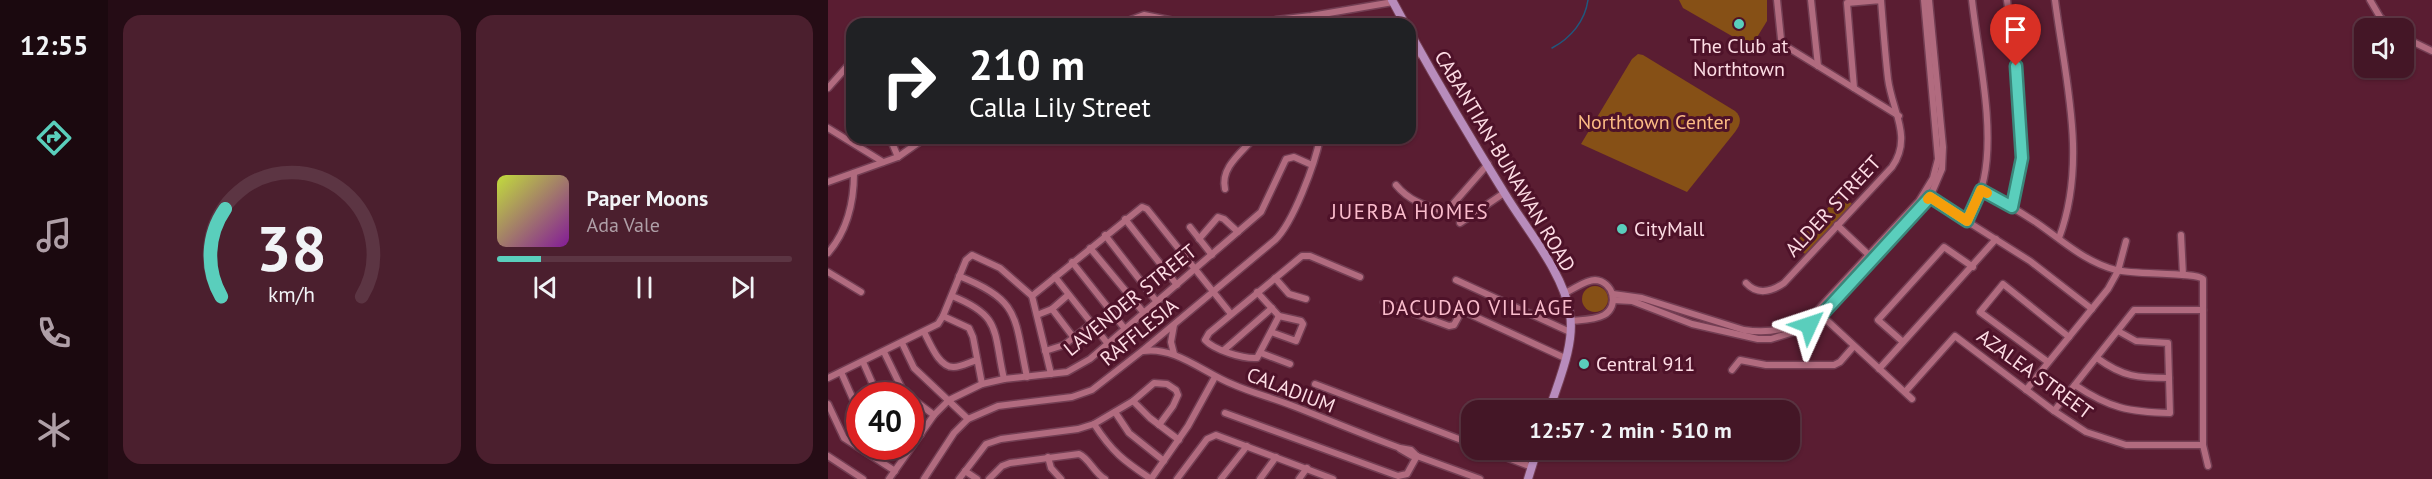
<!DOCTYPE html>
<meta charset="utf-8">
<style>
:root{--surface:#441626;--page:#4b1f2e;--text:#f1f3f6;--muted:#af9fa7;--line:#5c3543;--accent:#5acebc}
body{margin:0;font-family:"PT Sans",sans-serif;background:var(--page);color:var(--text);height:100vh;display:flex;flex-direction:column;font-size:22px;white-space:nowrap}
*{box-sizing:border-box;margin:0}
p{font-size:20px;color:var(--muted)}
.icon{flex:none;width:33px;height:33px;fill:none;stroke:currentColor;stroke-width:2;stroke-linecap:round;stroke-linejoin:round}
.map{position:relative;flex:1;overflow:hidden}
.details{display:flex;flex-direction:column;gap:15px;padding:15px;background:#250c15;width:720px}
.details>*{flex:none}
.hud{position:absolute;left:18px;top:18px;width:570px;height:126px;border-radius:18px;box-shadow:0 2px 4px #0004,0 0 0 2px var(--line);background:#202124;color:#fff;overflow:hidden}
.tools{position:absolute;left:1526px;top:18px;display:grid;gap:12px}
.tools a{display:grid;place-items:center;width:60px;height:60px;border-radius:12px;background:var(--surface);box-shadow:0 2px 4px #0004,0 0 0 2px var(--line);font-size:30px}
.speed{position:absolute;left:18px;top:382px;display:flex;gap:12px;font-size:30px;font-weight:700;text-align:center}
.speed>*{display:grid;place-content:center;width:78px;height:78px;border-radius:50%;background:var(--surface);box-shadow:0 2px 4px #0004,0 0 0 2px var(--line);line-height:1}
.speed .limit{border:9px solid #d22;background:#fff;color:#111}
.pin{position:absolute;display:grid;place-items:center;width:51px;height:51px;color:#fff;margin:-62px -26px;border-radius:50% 50% 50% 0;rotate:-45deg;box-shadow:0 0 6px #0007}
.pin .icon{rotate:45deg}
.me{position:absolute;width:66px;margin:-33px;rotate:48deg;stroke-linejoin:round;filter:drop-shadow(0 0 4px #0008)}
.turn{display:flex;align-items:center;gap:21px;height:126px;padding:0 24px;font-size:27px}
.turn .icon{width:78px;height:78px;stroke-width:2.5}
.turn b{display:block;font-size:42px;line-height:51px}
.details .widget{flex:1;display:flex;flex-direction:column;justify-content:center;gap:9px;min-width:0;padding:0 21px;border-radius:18px;background:var(--page)}
.details .dial{align-items:center;gap:0}
.dial svg{height:156px;overflow:visible;fill:none;stroke:var(--line);stroke-width:7;stroke-linecap:round;text-anchor:middle}
.dial text{fill:var(--text);stroke:none}
.song{display:flex;align-items:center;gap:18px}
.cover{width:72px;height:72px;border-radius:9px;background:linear-gradient(135deg,hsl(70 70% 55%),hsl(290 70% 35%))}
.played{height:6px;border-radius:3px;background:linear-gradient(90deg,var(--accent) 15%,var(--line) 15%)}
.keys{display:flex;justify-content:space-around;direction:ltr}
.details .tiles{flex:1;display:grid;gap:15px;grid-template-columns:repeat(2,1fr)}
.trip{position:absolute;left:633px;top:400px;width:339px;height:60px;border-radius:18px;background:var(--surface);box-shadow:0 2px 4px #0004,0 0 0 2px var(--line);font-weight:700;line-height:60px;text-align:center}
main{display:flex;flex:1;min-height:0}
.menu{display:flex;flex-direction:column;width:108px;justify-content:space-around;align-items:center;background:#1b090f;color:var(--muted)}
.menu .icon{width:42px;height:42px}
.menu .current{color:var(--accent)}
.menu b{font-size:27px;color:var(--text)}
.map>svg:first-child{display:block}
.green{fill:#865016}
.lines{fill:none;stroke-linecap:round;stroke-linejoin:round}
.stream{stroke:#20587e;stroke-width:1.5}
.minor-casing{stroke:#733e53;stroke-width:9}
.major-casing{stroke:#733e53;stroke-width:10}
.minor{stroke:#b16b7f;stroke-width:6}
.major{stroke:#b88cbc;stroke-width:8}
.route-casing{stroke:#3a867a;stroke-width:15}
.route{stroke:#5acebc;stroke-width:10}
.slow{stroke:#f59e0b;stroke-width:10}
.poi-dot{fill:#5acebc;stroke:#4e1229;stroke-width:2}
.labels{text-anchor:middle;stroke-width:6;stroke-linejoin:round;paint-order:stroke}
.poi-label{font-size:20px;fill:#fddce4;stroke:#4e1229;text-anchor:start}
.park-label{font-size:20px;fill:#fbbb84;stroke:#4e1229}
.street-label{font-size:20px;fill:#fddce4;stroke:#4e1229}
.neighbourhood-label{font-size:21px;letter-spacing:1.5px;fill:#fabccc;stroke:#4e1229}
</style>
<main>
<nav class="menu">
<b>12:55</b>
<svg class="icon current" aria-label="directions" viewBox="0 0 24 24"><path d="M12 3l9 9-9 9-9-9zM9 14v-3h6M13 9l2 2-2 2"/></svg>
<svg class="icon" aria-label="music" viewBox="0 0 24 24"><path d="M9 18V5l10-2v13"/><circle cx="6" cy="18" r="3"/><circle cx="16" cy="16" r="3"/></svg>
<svg class="icon" aria-label="phone" viewBox="0 0 24 24"><path d="M5 4h4l2 5-3 2q2 4 5 5l2-3 5 2v4C11 20 4 13 5 4z"/></svg>
<svg class="icon" aria-label="climate" viewBox="0 0 24 24"><path d="M12 3v18M4 7l16 10M4 17L20 7"/></svg>
</nav>
<section class="details">
<div class="tiles">
<div class="widget dial"><svg viewBox="0 0 100 80">
<path d="M14 69A42 42 0 1 1 86 69"/>
<path d="M14 69A42 42 0 0 1 16 24" stroke="#5acebc"/>
<text x="50" y="56" font-size="32" font-weight="700">38</text>
<text x="50" y="72" font-size="11">km/h</text>
</svg></div>
<div class="widget">
<div class="song"><i class="cover"></i><div><b>Paper Moons</b><p>Ada Vale</p></div></div>
<div class="played"></div>
<div class="keys"><svg class="icon" aria-label="previous" viewBox="0 0 24 24"><path d="M18 5L8 12l10 7zM5 5v14"/></svg><svg class="icon" aria-label="pause" viewBox="0 0 24 24"><path d="M8 5v14M16 5v14"/></svg><svg class="icon" aria-label="next" viewBox="0 0 24 24"><path d="M6 5l10 7-10 7zM19 5v14"/></svg></div>
</div>
</div>
</section>
<div class="map">
<svg width="1604" height="479" viewBox="0 0 1604 479">
<rect width="100%" height="100%" fill="#5a1d32"/>
<g class="green">
<polygon points="851,0 939,0 939,21 923,47 855,8"/>
<path d="M810,54L815,55L907,111C914,117 913,124 907,132L859,192L753,144L804,59Z"/>
<polygon points="1013,194 1024,204 977,254 966,244"/>
<circle cx="767" cy="299" r="13"/>
</g>
<g class="lines">
<path class="stream" d="M724,48C743,38 757,21 760,0"/>
<defs>
<g id="minor">
<polyline points="949,0 953,39 956,45 1071,116"/>
<polyline points="983,0 990,66"/>
<path d="M1179,0C1188,69 1203,140 1184,207"/>
<path d="M1227,0C1237,79 1260,161 1231,238"/>
<polyline points="1542,0 1552,17 1563,28"/>
<polyline points="292,24 316,15 361,24"/>
<polyline points="445,24 448,20 483,16 565,2"/>
<polyline points="1575,37 1604,51"/>
<polyline points="582,58 593,53"/>
<polyline points="0,88 24,61"/>
<polyline points="0,128 55,162"/>
<polyline points="62,138 70,157"/>
<polyline points="0,182 70,157 97,138"/>
<path d="M568,185C582,202 599,206 618,212L660,164"/>
<path d="M397,189C392,168 413,153 426,138"/>
<path d="M1153,190C1172,200 1191,211 1209,223C1235,241 1257,262 1288,270C1307,275 1367,272 1375,279V445L1380,466"/>
<polyline points="1099,196 1202,261 1264,309"/>
<polyline points="297,219 349,285"/>
<path d="M1139,221C1146,207 1153,193 1156,178C1167,126 1150,54 1144,0"/>
<polyline points="632,223 676,193"/>
<polyline points="1009,225 1043,257"/>
<polyline points="362,227 384,255"/>
<polyline points="277,235 329,302"/>
<polyline points="1353,235 1355,275"/>
<polyline points="371,239 390,217 396,219 410,232"/>
<polyline points="262,248 316,313"/>
<path d="M0,253C19,231 26,201 26,173"/>
<polyline points="244,262 297,329"/>
<polyline points="0,272 33,292"/>
<path d="M131,276C193,301 186,316 199,377"/>
<polyline points="227,277 280,344"/>
<polyline points="447,278 461,294 478,299"/>
<polyline points="628,280 742,332"/>
<path d="M918,283C929,295 943,292 956,283L1064,167C1085,137 1064,111 1060,79C1057,53 1055,26 1053,0L1019,3L1026,88"/>
<polyline points="429,292 451,316 473,321 475,324 468,341 443,332"/>
<path d="M736,293C745,290 757,280 767,280C785,281 792,306 776,315C767,320 753,320 743,321"/>
<path d="M785,294L814,298L916,330C943,334 962,329 985,315L1091,201L1105,178L1110,159L1109,148L1096,0"/>
<path d="M124,296C174,316 165,331 176,379"/>
<polyline points="204,296 314,207 319,209 403,314"/>
<polyline points="785,300 804,301 864,324 930,339 943,339 969,331 989,320 1102,197 1114,169 1115,147 1101,0"/>
<polyline points="556,302 621,326 626,325 632,314 637,312 737,358"/>
<polyline points="224,309 246,338"/>
<polyline points="992,314 1084,399"/>
<polyline points="209,315 224,309 240,295"/>
<polyline points="115,316 141,328 145,337 154,384"/>
<path d="M451,316L429,358C415,359 386,350 377,340L381,333L474,256H482L532,277"/>
<path d="M96,332C102,343 111,368 126,367C133,367 142,362 149,360"/>
<polyline points="1075,342 1050,320 1116,247 1145,267"/>
<polyline points="74,343 86,368 140,419"/>
<polyline points="396,350 444,308"/>
<polyline points="217,351 236,345 263,324"/>
<path d="M315,351C347,346 376,373 404,384C424,393 445,398 465,406C501,420 536,435 572,448L583,450L589,456"/>
<polyline points="56,352 75,391 81,396"/>
<polyline points="433,353 462,364"/>
<polyline points="346,354 343,342 346,325"/>
<path d="M1269,358C1295,377 1310,378 1341,378"/>
<polyline points="35,362 50,396"/>
<polyline points="1220,362 1152,312 1175,284 1241,337"/>
<polyline points="1051,369 1168,239"/>
<polyline points="904,370 912,360 938,365 1006,365 1012,362 1026,346"/>
<polyline points="13,372 32,415"/>
<polyline points="0,378 110,324 115,316 138,260 144,255 172,268 204,296 223,374"/>
<polyline points="487,384 644,444"/>
<path d="M1247,385C1281,408 1301,412 1342,413L1340,343L1308,341L1290,331"/>
<polyline points="1198,390 1280,289 1290,271 1298,241"/>
<polyline points="1077,392 1127,336 1226,411 1258,432 1298,445 1375,445"/>
<polyline points="82,397 106,415"/>
<polyline points="305,401 322,418 351,440"/>
<polyline points="0,404 16,438 67,471"/>
<polyline points="1226,411 1306,310 1375,310"/>
<polyline points="287,412 301,433 336,461"/>
<polyline points="397,413 570,476 579,474 589,456"/>
<path d="M266,424C284,452 296,461 323,479"/>
<polyline points="82,426 93,434"/>
<polyline points="71,447 79,453"/>
<polyline points="572,449 584,456 589,456 652,479"/>
<polyline points="659,450 704,467"/>
<polyline points="0,456 35,479"/>
<polyline points="220,457 223,468 233,479"/>
<polyline points="137,471 149,479"/>
<polyline points="61,479 106,415 121,400 154,384 176,379 239,372 262,359 433,212 458,159 466,157 484,165"/>
<path d="M96,479L126,433L140,419L170,406L244,397L264,390L314,351L447,240C465,223 487,164 492,138"/>
<polyline points="131,479 158,444 173,439 250,429 266,424 305,401 326,383 339,384 348,390 350,395 345,406 331,425"/>
<path d="M161,479L174,466L182,463L251,454C261,458 266,473 277,479"/>
<polyline points="323,479 360,426 387,377"/>
<polyline points="349,479 379,439 388,435 505,479"/>
<polyline points="393,479 419,446"/>
<polyline points="432,479 448,457"/>
<polyline points="471,479 479,468"/>
</g>
<g id="major">
<polyline points="564,0 577,24"/>
<path d="M582,33C612,87 644,141 677,194C698,229 736,273 742,314C747,345 730,382 721,411"/>
<polyline points="700,479 709,450"/>
</g>
</defs>
<use href="#minor" class="minor-casing"/>
<use href="#major" class="major-casing"/>
<use href="#minor" class="minor"/>
<use href="#major" class="major"/>
</g>
<g class="lines">
<defs>
<polyline id="route" points="981,325 989,320 1102,197 1139,221 1153,190 1184,207 1194,158 1188,66"/>
</defs>
<use href="#route" class="route-casing"/>
<use href="#route" class="route"/>
<polyline class="slow" points="1100,199 1102,197 1139,221 1153,190 1159,193"/>
</g>
<g class="poi-dot">
<circle cx="911" cy="24" r="6"/>
<circle cx="794" cy="229" r="6"/>
<circle cx="756" cy="364" r="6"/>
</g>
<g class="labels">
<g class="poi-label">
<text x="911" y="53" text-anchor="middle">The Club at<tspan x="911" dy="23">Northtown</tspan></text>
<text x="806" y="236">CityMall</text>
<text x="768" y="371">Central 911</text>
</g>
<g class="park-label">
<text x="826" y="129">Northtown Center</text>
</g>
<g class="street-label">
<text transform="translate(677 161) rotate(59)" y="7">CABANTIAN-BUNAWAN ROAD</text>
<text transform="translate(1005 206) rotate(-47)" y="7">ALDER STREET</text>
<text transform="translate(302 300) rotate(-39)" y="7">LAVENDER STREET</text>
<text transform="translate(311 332) rotate(-39)" y="7">RAFFLESIA</text>
<text transform="translate(1207 374) rotate(36)" y="7">AZALEA STREET</text>
<text transform="translate(463 390) rotate(21)" y="7">CALADIUM</text>
</g>
<g class="neighbourhood-label">
<text x="582" y="219">JUERBA HOMES</text>
<text x="650" y="315">DACUDAO VILLAGE</text>
</g>
</g>
</svg>
<div class="tools">
<a><svg class="icon" aria-label="sound" viewBox="0 0 24 24"><path d="M4 9h4l5-4v14l-5-4H4zM17 9q2 3 0 6"/></svg></a>
</div>
<div class="speed"><div class="limit">40</div></div>
<div class="pin" style="left:1188px;top:66px;background:#d93025"><svg class="icon" aria-label="arrive" viewBox="0 0 24 24"><path d="M6 21V4h12l-3 4 3 4H6"/></svg></div>
<svg class="me" style="left:981px;top:325px" viewBox="-20 -20 40 40"><path d="M0-17L14 15 0 8-14 15z" fill="#5acebc" stroke="#fff" stroke-width="4"/></svg>
<div class="trip">12:57 · 2 min · 510 m</div>
<div class="hud">
<div class="turn"><svg class="icon" aria-label="right" viewBox="0 0 24 24"><path d="M7 20v-9h11M14 6l5 5-5 5"/></svg><div><b>210 m</b>Calla Lily Street</div></div>
</div>
</div>
</main>
